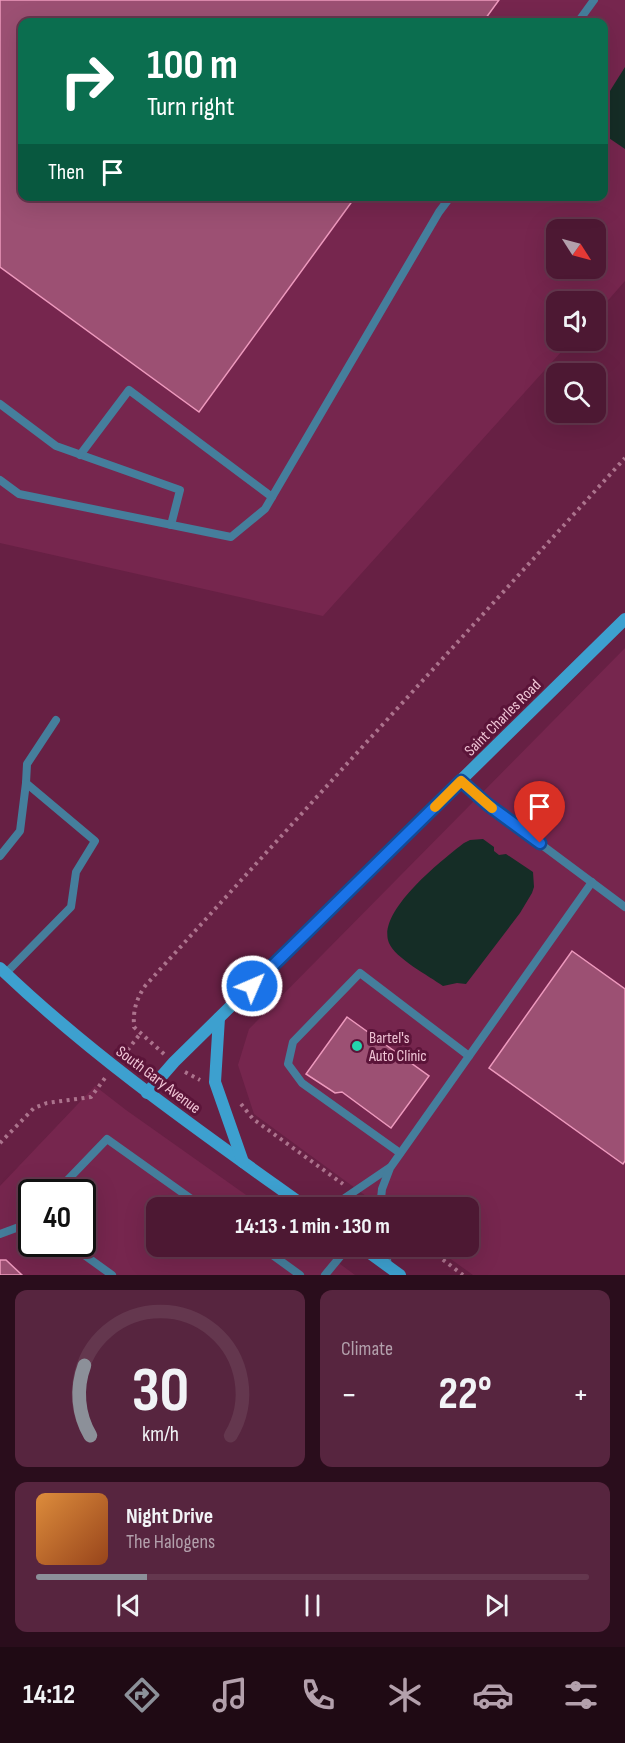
<!DOCTYPE html>
<meta charset="utf-8">
<style>
:root{--surface:#4d1833;--page:#57253f;--text:#f1f3f6;--muted:#b3a0ac;--line:#64374e;--accent:#8c9099}
body{margin:0;font-family:"Sofia Sans Condensed",sans-serif;background:var(--page);color:var(--text);height:100vh;display:flex;flex-direction:column;font-size:22px;white-space:nowrap}
*{box-sizing:border-box;margin:0}
p{font-size:20px;color:var(--muted)}
.icon{flex:none;width:33px;height:33px;fill:none;stroke:currentColor;stroke-width:2;stroke-linecap:round;stroke-linejoin:round}
.map{position:relative;height:1275px;overflow:hidden}
.panel{display:flex;flex-direction:column;gap:15px;padding:15px;background:#2a0d1c;flex:1}
.panel>*{flex:none}
.guide{position:absolute;left:18px;top:18px;width:590px;height:183px;border-radius:12px;box-shadow:0 6px 24px #0002,0 0 0 2px var(--line);background:#0b6e4f;color:#fff;overflow:hidden}
.needle{width:39px;rotate:126deg}
.tools{position:absolute;left:546px;top:219px;display:grid;gap:12px}
.tools a{display:grid;place-items:center;width:60px;height:60px;border-radius:12px;background:var(--surface);box-shadow:0 6px 24px #0002,0 0 0 2px var(--line);font-size:30px}
.speed{position:absolute;left:18px;top:1179px;display:flex;gap:12px;font-size:30px;font-weight:700;text-align:center}
.speed>*{display:grid;place-content:center;width:78px;height:78px;border-radius:50%;background:var(--surface);box-shadow:0 6px 24px #0002,0 0 0 2px var(--line);line-height:1}
.speed .limit{border:3px solid #111;border-radius:9px;background:#fff;color:#111}
.pin{position:absolute;display:grid;place-items:center;width:51px;height:51px;color:#fff;margin:-62px -26px;border-radius:50% 50% 50% 0;rotate:-45deg;box-shadow:0 0 6px #0007}
.pin .icon{rotate:45deg}
.me{position:absolute;width:66px;margin:-33px;rotate:45deg;stroke-linejoin:round;filter:drop-shadow(0 0 4px #0008)}
.turn{display:flex;align-items:center;gap:21px;height:126px;padding:0 30px;font-size:27px}
.turn .icon{width:78px;height:78px;stroke-width:2.5}
.turn b{display:block;font-size:42px;line-height:51px}
.then{display:flex;align-items:center;height:57px;padding:0 30px;background:#0003;gap:12px;font-size:22px}
.big{font-size:45px;font-weight:700;line-height:1.1}
.panel .widget{flex:1;display:flex;flex-direction:column;justify-content:center;gap:9px;min-width:0;padding:0 21px;border-radius:12px;background:var(--page)}
.panel .dial{align-items:center;gap:0}
.dial svg{height:156px;overflow:visible;fill:none;stroke:var(--line);stroke-width:7;stroke-linecap:round;text-anchor:middle}
.dial text{fill:var(--text);stroke:none}
.song{display:flex;align-items:center;gap:18px}
.cover{width:72px;height:72px;border-radius:9px;background:linear-gradient(135deg,hsl(30 70% 55%),hsl(20 70% 35%))}
.played{height:6px;border-radius:3px;background:linear-gradient(90deg,var(--accent) 20%,var(--line) 20%)}
.keys{display:flex;justify-content:space-around;direction:ltr}
.heat{display:flex;justify-content:space-between;align-items:center;font-size:33px;direction:ltr}
.panel .tiles{flex:1;display:grid;gap:15px;grid-template-columns:1fr 1fr}
.widget:last-child{grid-column:span 2}
.trip{position:absolute;left:146px;top:1197px;width:333px;height:60px;border-radius:12px;background:var(--surface);box-shadow:0 6px 24px #0002,0 0 0 2px var(--line);font-weight:700;line-height:60px;text-align:center}
.tabs{display:flex;height:96px;justify-content:space-around;align-items:center;background:#1f0a14;color:var(--muted)}
.tabs .icon{width:42px;height:42px}
.tabs .on{color:var(--accent)}
.tabs b{font-size:27px;color:var(--text)}
.map>svg:first-child{display:block}
.built{fill:#76264e;fill-rule:evenodd}
.water{fill:#152d26}
.building{fill:#9c5073;stroke:#ed99bd;stroke-width:1.5}
.lines{fill:none;stroke-linecap:round;stroke-linejoin:round}
.path{stroke:#ac738d;stroke-width:4;stroke-dasharray:3 4.5;stroke-linecap:butt}
.lane{stroke:#457e9c;stroke-width:8}
.secondary{stroke:#3da0cf;stroke-width:12}
.route-casing{stroke:#114b97;stroke-width:15}
.route{stroke:#1a73e8;stroke-width:10}
.slow{stroke:#f59e0b;stroke-width:10}
.poi-dot{fill:#24d5ae;stroke:#5b1439;stroke-width:2}
.labels{text-anchor:middle;stroke-width:6;stroke-linejoin:round;paint-order:stroke}
.street-label{font-size:16px;fill:#f0c4d5;stroke:#5b1439}
.poi-label{font-size:16px;fill:#f0c4d5;stroke:#5b1439;text-anchor:start}
</style>
<div class="map">
<svg width="625" height="1275" viewBox="0 0 625 1275">
<rect width="100%" height="100%" fill="#672044"/>
<g class="built">
<path d="M0,0H625V281L596,314V302H556V340L571,341L323,616L0,543ZM22,22H603V196H22ZM556,230H596V268H556Z"/>
<polygon points="625,648 625,1275 473,1275 434,1247 468,1246 468,1208 381,1207 254,1114 238,1065 249,1029"/>
<path d="M95,1086L126,1110L263,1207L156,1208V1246L317,1247L355,1275H0V1186ZM32,1192H82V1244H32Z"/>
</g>
<g class="water">
<polygon points="625,67 625,149 603,134 603,102"/>
<path d="M483,839L494,847V851L499,855L506,854L533,872L534,887L532,893L520,913L466,984L457,983L443,986C429,976 395,958 389,943C376,912 442,860 464,843L470,840Z"/>
</g>
<g class="building">
<polygon points="0,0 499,0 483,22 22,22 22,196 356,196 199,412 0,267"/>
<polygon points="572,951 625,989 625,1161 623,1164 489,1068"/>
<polygon points="347,1017 429,1076 391,1128 342,1092 335,1093 306,1074"/>
<polygon points="0,1260 6,1260 22,1275 0,1275"/>
</g>
<g class="lines">
<g class="path">
<path d="M164,1054L134,1027C133,1010 136,1000 145,986L625,458"/>
<polyline points="123,1056 140,1034"/>
<polyline points="185,1072 200,1080"/>
<polyline points="241,1104 253,1119 343,1184"/>
<polyline points="0,1143 34,1108 47,1103 91,1097 105,1078"/>
<polyline points="425,1246 463,1275"/>
</g>
<g class="lane">
<polyline points="578,22 594,0"/>
<polyline points="0,404 56,446 180,490 171,525"/>
<polyline points="80,455 129,390 272,497"/>
<polyline points="0,480 19,494 231,537 265,509 439,212 451,196"/>
<polyline points="461,781 487,804 625,907"/>
<polyline points="26,783 27,764 56,720"/>
<polyline points="0,856 20,831 26,783 95,841 76,872 71,907 6,973"/>
<polyline points="400,1153 302,1083 288,1064 293,1042 360,973 469,1056"/>
<polyline points="56,1192 107,1139 204,1208"/>
<polyline points="330,1208 389,1168"/>
<polyline points="380,1208 382,1189 390,1168 592,882"/>
<polyline points="0,1234 27,1224 32,1219"/>
<polyline points="69,1244 112,1275"/>
<polyline points="260,1246 300,1275"/>
<polyline points="385,1246 388,1266"/>
<polyline points="325,1275 349,1246"/>
</g>
<g class="secondary">
<path d="M0,968C94,1058 201,1132 307,1208"/>
<polyline points="219,1018 215,1082 243,1162"/>
<polyline points="147,1093 174,1062 625,619"/>
<polyline points="360,1246 400,1275"/>
</g>
</g>
<g class="lines">
<defs>
<polyline id="route" points="252,986 461,781 487,804 540,843"/>
</defs>
<use href="#route" class="route-casing"/>
<use href="#route" class="route"/>
<polyline class="slow" points="435,807 461,781 492,808"/>
</g>
<circle class="poi-dot" cx="357" cy="1046" r="6"/>
<g class="labels">
<g class="street-label">
<text transform="translate(502 717) rotate(-45)" y="6">Saint Charles Road</text>
<text transform="translate(159 1079) rotate(37)" y="6">South Gary Avenue</text>
</g>
<g class="poi-label">
<text x="369" y="1043">Bartel's<tspan x="369" dy="18">Auto Clinic</tspan></text>
</g>
</g>
</svg>
<div class="tools">
<a><svg class="needle" viewBox="-14 -14 28 28"><path d="M0-13l5 13h-10z" fill="#e53935"/><path d="M0 13l5-13h-10z" fill="#b3a0ac"/></svg></a>
<a><svg class="icon" aria-label="sound" viewBox="0 0 24 24"><path d="M4 9h4l5-4v14l-5-4H4zM17 9q2 3 0 6"/></svg></a>
<a><svg class="icon" aria-label="search" viewBox="0 0 24 24"><circle cx="10" cy="10" r="6"/><path d="M15 15l6 6"/></svg></a>
</div>
<div class="speed"><div class="limit">40</div></div>
<div class="pin" style="left:540px;top:843px;background:#d93025"><svg class="icon" aria-label="arrive" viewBox="0 0 24 24"><path d="M6 21V4h12l-3 4 3 4H6"/></svg></div>
<svg class="me" style="left:252px;top:986px" viewBox="-20 -20 40 40"><circle r="17" fill="#1a73e8" stroke="#fff" stroke-width="3"/><path d="M0-11L8 9 0 5-8 9z" fill="#fff"/></svg>
<div class="trip">14:13 · 1 min · 130 m</div>
<div class="guide">
<div class="turn"><svg class="icon" aria-label="right" viewBox="0 0 24 24"><path d="M7 20v-9h11M14 6l5 5-5 5"/></svg><div><b>100 m</b>Turn right</div></div>
<div class="then">Then<svg class="icon" aria-label="arrive" viewBox="0 0 24 24"><path d="M6 21V4h12l-3 4 3 4H6"/></svg></div>
</div>
</div>
<section class="panel">
<div class="tiles">
<div class="widget dial"><svg viewBox="0 0 100 80">
<path d="M14 69A42 42 0 1 1 86 69"/>
<path d="M14 69A42 42 0 0 1 11 33" stroke="#8c9099"/>
<text x="50" y="56" font-size="32" font-weight="700">30</text>
<text x="50" y="72" font-size="11">km/h</text>
</svg></div>
<div class="widget"><p>Climate</p>
<div class="heat"><a>−</a><b class="big">22°</b><a>+</a></div>
</div>
<div class="widget">
<div class="song"><i class="cover"></i><div><b>Night Drive</b><p>The Halogens</p></div></div>
<div class="played"></div>
<div class="keys"><svg class="icon" aria-label="previous" viewBox="0 0 24 24"><path d="M18 5L8 12l10 7zM5 5v14"/></svg><svg class="icon" aria-label="pause" viewBox="0 0 24 24"><path d="M8 5v14M16 5v14"/></svg><svg class="icon" aria-label="next" viewBox="0 0 24 24"><path d="M6 5l10 7-10 7zM19 5v14"/></svg></div>
</div>
</div>
</section>
<nav class="tabs">
<b>14:12</b>
<svg class="icon on" aria-label="directions" viewBox="0 0 24 24"><path d="M12 3l9 9-9 9-9-9zM9 14v-3h6M13 9l2 2-2 2"/></svg>
<svg class="icon" aria-label="music" viewBox="0 0 24 24"><path d="M9 18V5l10-2v13"/><circle cx="6" cy="18" r="3"/><circle cx="16" cy="16" r="3"/></svg>
<svg class="icon" aria-label="phone" viewBox="0 0 24 24"><path d="M5 4h4l2 5-3 2q2 4 5 5l2-3 5 2v4C11 20 4 13 5 4z"/></svg>
<svg class="icon" aria-label="climate" viewBox="0 0 24 24"><path d="M12 3v18M4 7l16 10M4 17L20 7"/></svg>
<svg class="icon" aria-label="car" viewBox="0 0 24 24"><path d="M5 17H2v-5l4-1 3-4h7l3 4 3 1v5h-3M9 17h6M6 11h13"/><circle cx="7" cy="17" r="2"/><circle cx="17" cy="17" r="2"/></svg>
<svg class="icon" aria-label="filters" viewBox="0 0 24 24"><path d="M4 7h16M4 17h16"/><circle cx="9" cy="7" r="2"/><circle cx="15" cy="17" r="2"/></svg>
</nav>
